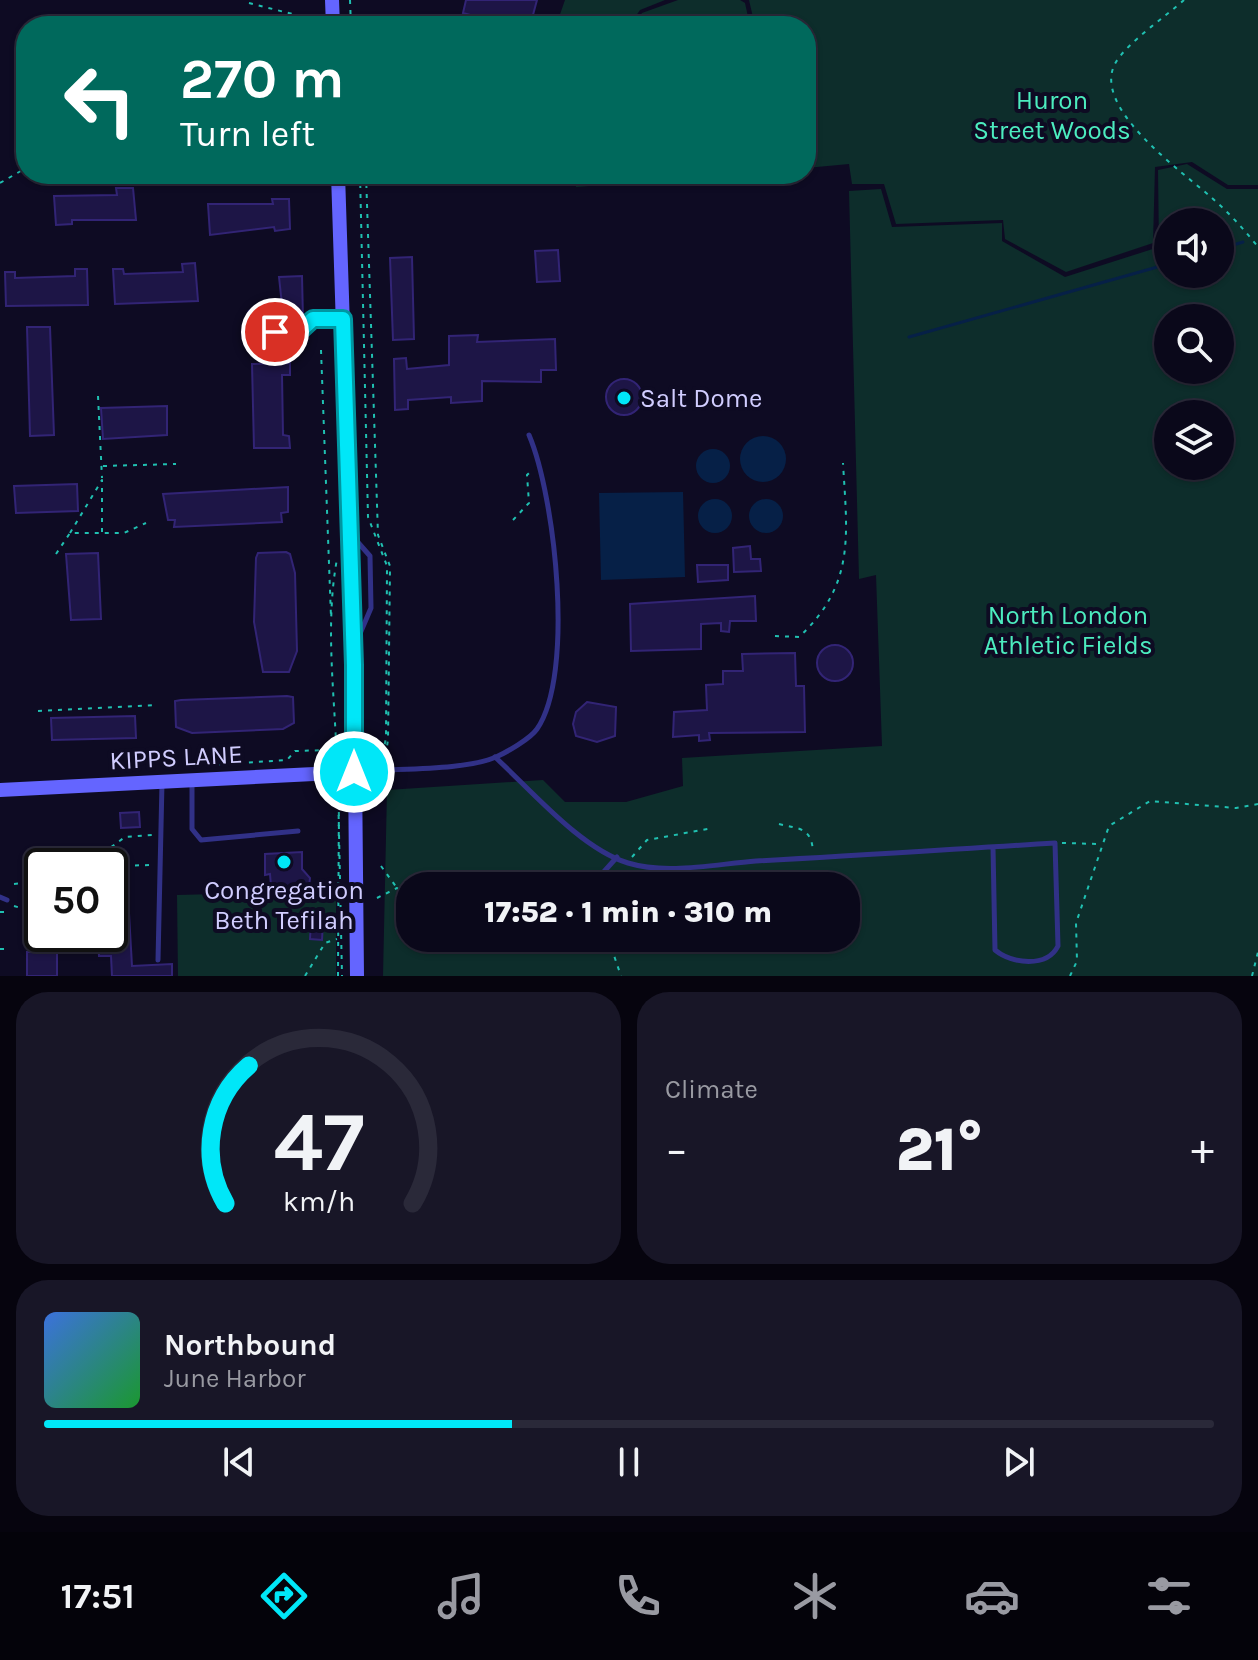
<!DOCTYPE html>
<meta charset="utf-8">
<style>
:root{--surface:#0a081a;--page:#181627;--text:#f1f3f6;--muted:#999aa2;--line:#2a2939;--accent:#00e7f8}
body{margin:0;font-family:Karla,sans-serif;background:var(--page);color:var(--text);height:100vh;display:flex;flex-direction:column;font-size:30px;white-space:nowrap}
*{box-sizing:border-box;margin:0}
p{font-size:26px;color:var(--muted)}
.icon{flex:none;width:44px;height:44px;fill:none;stroke:currentColor;stroke-width:2;stroke-linecap:round;stroke-linejoin:round}
.map{position:relative;height:976px;overflow:hidden}
.details{display:flex;flex-direction:column;gap:16px;padding:16px;background:#06040e;flex:1}
.details>*{flex:none}
.hud{position:absolute;left:16px;top:16px;width:800px;height:168px;border-radius:32px;box-shadow:0 2px 6px #0004,0 0 0 2px var(--line);background:#00695c;color:#fff;overflow:hidden}
.buttons{position:absolute;left:1154px;top:208px;display:grid;gap:16px}
.buttons a{display:grid;place-items:center;width:80px;height:80px;border-radius:50%;background:var(--surface);box-shadow:0 2px 6px #0004,0 0 0 2px var(--line);font-size:40px}
.speed{position:absolute;left:24px;top:848px;display:flex;gap:16px;font-size:40px;font-weight:700;text-align:center}
.speed>*{display:grid;place-content:center;width:104px;height:104px;border-radius:50%;background:var(--surface);box-shadow:0 2px 6px #0004,0 0 0 2px var(--line);line-height:1}
.speed .limit{border:4px solid #111;border-radius:12px;background:#fff;color:#111}
.pin{position:absolute;display:grid;place-items:center;width:68px;height:68px;color:#fff;margin:-34px;border:4px solid #fff;border-radius:50%;box-shadow:0 2px 8px #0007}
.me{position:absolute;width:88px;margin:-44px;rotate:0deg;stroke-linejoin:round;filter:drop-shadow(0 0 6px #0008)}
.turn{display:flex;align-items:center;gap:28px;height:168px;padding:0 32px;font-size:36px}
.turn .icon{width:104px;height:104px;stroke-width:2.5}
.turn b{display:block;font-size:56px;line-height:68px}
.big{font-size:60px;font-weight:800;line-height:1.1}
.details .tile{flex:1;display:flex;flex-direction:column;justify-content:center;gap:12px;min-width:0;padding:0 28px;border-radius:32px;background:var(--page)}
.details .dial{align-items:center;gap:0}
.dial svg{height:208px;overflow:visible;fill:none;stroke:var(--line);stroke-width:7;stroke-linecap:round;text-anchor:middle}
.dial text{fill:var(--text);stroke:none}
.song{display:flex;align-items:center;gap:24px}
.cover{width:96px;height:96px;border-radius:12px;background:linear-gradient(135deg,hsl(220 70% 55%),hsl(130 70% 35%))}
.played{height:8px;border-radius:4px;background:linear-gradient(90deg,var(--accent) 40%,var(--line) 40%)}
.keys{display:flex;justify-content:space-around;direction:ltr}
.heat{display:flex;justify-content:space-between;align-items:center;font-size:44px;direction:ltr}
.details .tiles{flex:1;display:grid;gap:16px;grid-template-columns:1fr 1fr}
.tile:last-child{grid-column:span 2}
.trip{position:absolute;left:396px;top:872px;width:464px;height:80px;border-radius:32px;background:var(--surface);box-shadow:0 2px 6px #0004,0 0 0 2px var(--line);font-weight:800;line-height:80px;text-align:center}
.tab-bar{display:flex;height:128px;justify-content:space-around;align-items:center;background:#04030a;color:var(--muted)}
.tab-bar .icon{width:56px;height:56px}
.tab-bar .selected{color:var(--accent)}
.tab-bar b{font-size:36px;color:var(--text)}
.map>svg:first-child{display:block}
.green{fill:#0d2d2b;fill-rule:evenodd}
.water{fill:#062047}
.lines{fill:none;stroke-linecap:round;stroke-linejoin:round}
.stream{stroke:#062047;stroke-width:3}
.building{fill:#1d1546;stroke:#322475;stroke-width:2}
.path{stroke:#20c0b1;stroke-width:2;stroke-dasharray:4 6;stroke-linecap:butt}
.lane{stroke:#313187;stroke-width:5}
.secondary{stroke:#6465ff;stroke-width:14}
.route-casing{stroke:#0096a1;stroke-width:20}
.route{stroke:#00e7f8;stroke-width:14}
.poi-dot{fill:#00e7f8;stroke:#0e0b23;stroke-width:3}
.labels{text-anchor:middle;stroke-width:8;stroke-linejoin:round;paint-order:stroke}
.park-label{font-size:26px;fill:#4cecbf;stroke:#0e0b23}
.poi-label{font-size:26px;fill:#d1cdff;stroke:#0e0b23;text-anchor:start}
.street-label{font-size:26px;fill:#d1cdff;stroke:#0e0b23}
</style>
<div class="map">
<svg width="1258" height="976" viewBox="0 0 1258 976">
<rect width="100%" height="100%" fill="#0e0b23"/>
<g class="green">
<polygon points="565,0 665,0 640,10 629,26 556,26"/>
<polygon points="678,0 740,0 745,3 750,26 634,26 642,13"/>
<polygon points="749,0 1258,0 1258,185 1228,185 1192,162 1155,167 1153,243 1066,272 1005,239 1003,220 896,224 884,184 852,184 849,164 806,168 806,26 755,26"/>
<path d="M1187,164L1227,189H1258V976H383L387,790L543,780L565,802H626L683,786L682,758L882,746L876,575L859,579L849,191L881,189L892,227L1002,223V241L1065,277L1159,247L1158,170ZM1168,222H1220V274H1168ZM1168,318H1220V370H1168ZM1168,414H1220V466H1168ZM410,886H846V938H410Z"/>
<polygon points="576,174 748,174 576,187"/>
<polygon points="336,891 336,976 178,976 177,895"/>
</g>
<g class="water">
<circle cx="763" cy="459" r="23"/>
<circle cx="713" cy="466" r="17"/>
<polygon points="683,492 685,577 601,580 599,493"/>
<circle cx="715" cy="516" r="17"/>
<circle cx="766" cy="516" r="17"/>
</g>
<g class="lines">
<g class="stream">
<polyline points="1220,249 1243,242"/>
<polyline points="909,337 1168,264"/>
</g>
</g>
<g class="building">
<polygon points="466,0 537,0 530,26 495,26 496,22 463,13"/>
<polygon points="273,16 274,26 231,26 230,19"/>
<rect x="375" y="17" width="29" height="9"/>
<polygon points="26,110 26,140 18,141 16,111"/>
<polygon points="116,188 133,188 136,220 72,220 72,224 56,225 54,196 117,195"/>
<polygon points="272,199 289,199 290,229 275,231 274,227 210,235 208,204 273,204"/>
<polygon points="558,250 560,281 537,282 535,251"/>
<polygon points="412,257 414,339 393,340 390,258"/>
<polygon points="195,263 198,301 115,304 113,269 123,269 124,274 183,272 182,264"/>
<polygon points="75,269 87,269 88,305 6,306 5,272 15,272 15,278 75,276"/>
<polygon points="302,276 303,319 298,325 262,326 261,306 282,305 279,277"/>
<polygon points="27,327 50,327 54,435 30,436"/>
<polygon points="478,335 477,342 555,339 556,370 541,370 541,382 482,381 482,401 451,403 451,397 408,400 408,409 395,410 394,359 406,358 407,369 449,365 449,336"/>
<polygon points="290,363 290,375 282,375 283,435 289,436 290,448 254,448 252,364"/>
<circle cx="624" cy="397" r="18"/>
<polygon points="167,406 167,435 103,439 101,408"/>
<polygon points="77,484 78,511 16,513 14,486"/>
<polygon points="288,487 288,512 281,513 282,522 174,527 175,520 168,520 163,494"/>
<polygon points="750,546 751,559 760,559 761,571 734,572 733,548"/>
<polygon points="286,552 290,554 295,573 297,651 289,672 263,672 254,622 256,558 258,553"/>
<polygon points="98,553 101,619 71,620 66,554"/>
<polygon points="697,565 728,565 728,580 698,582"/>
<polygon points="755,596 756,621 730,621 729,632 721,631 721,623 701,624 701,649 631,651 630,604"/>
<circle cx="835" cy="663" r="18"/>
<polygon points="795,653 796,686 804,686 805,732 709,733 710,740 699,741 699,735 673,737 674,712 707,710 706,685 723,684 723,671 743,671 742,654"/>
<polygon points="287,696 293,697 294,723 283,729 192,733 176,727 175,701 181,700"/>
<polygon points="587,702 616,707 615,736 597,742 576,736 573,724 576,712"/>
<polygon points="135,716 136,738 52,740 51,718"/>
<polygon points="139,812 140,827 121,828 120,813"/>
<polygon points="302,852 302,869 310,878 309,887 271,886 270,874 265,875 265,854"/>
<polygon points="42,868 42,897 34,898 32,869"/>
<polygon points="127,878 132,966 172,964 172,976 112,976 111,956 99,956 98,934 110,934 110,879"/>
<polygon points="311,921 323,921 322,940 310,939"/>
<rect x="27" y="952" width="30" height="24"/>
</g>
<g class="lines">
<g class="path">
<polyline points="350,0 351,26"/>
<path d="M1184,0C1165,17 1128,42 1116,62C1089,107 1183,172 1212,198C1229,213 1244,229 1258,247"/>
<polyline points="249,3 320,21"/>
<polyline points="355,22 355,26"/>
<polyline points="360,174 368,517 387,566 386,737 382,760"/>
<polyline points="366,174 378,535 390,566 388,739 385,762"/>
<polyline points="0,183 26,168"/>
<polyline points="321,350 331,617"/>
<polyline points="98,396 102,478"/>
<polyline points="103,466 176,464"/>
<polyline points="513,520 529,503 527,475 532,470"/>
<polyline points="70,533 102,480 102,533"/>
<polyline points="56,554 70,533 124,533 146,523"/>
<path d="M775,636L799,637C856,584 847,534 843,463"/>
<polyline points="38,711 157,705"/>
<polyline points="333,746 333,759"/>
<path d="M209,765L287,760L295,751L328,750L336,741C333,681 326,618 337,559"/>
<polyline points="383,779 384,789"/>
<polyline points="338,785 342,976"/>
<path d="M779,824C799,829 811,827 813,851"/>
<polyline points="1062,843 1100,844"/>
<polyline points="632,857 647,840 713,828"/>
<polyline points="95,859 125,837 152,835"/>
<polyline points="115,866 152,865"/>
<polyline points="381,866 397,888"/>
<polyline points="14,884 33,882"/>
<polyline points="617,886 625,869"/>
<polyline points="377,898 397,888 410,897"/>
<polyline points="14,906 24,909 28,926 44,945"/>
<polyline points="0,912 6,912"/>
<polyline points="608,938 621,976"/>
<polyline points="0,949 6,949"/>
<polyline points="305,976 325,943 337,939"/>
<polyline points="338,976 339,788"/>
<polyline points="1070,976 1077,961 1076,923 1109,826 1150,801 1236,808 1258,804"/>
<polyline points="1252,976 1258,952"/>
</g>
<g class="lane">
<polyline points="250,312 250,333 300,331 313,319 342,319"/>
<polyline points="355,539 370,556 371,608 359,636"/>
<path d="M495,757C531,790 581,849 628,863C667,875 716,864 756,861C856,856 955,849 1055,843L1058,946C1047,968 1012,964 995,950L993,847"/>
<path d="M356,772C393,768 464,771 496,757C507,752 530,739 537,729C575,674 555,496 529,435"/>
<polyline points="192,781 192,829 201,840 298,831"/>
<polyline points="468,886 588,877 601,875 617,857"/>
<polyline points="0,897 7,900"/>
<polyline points="158,960 162,783"/>
</g>
<g class="secondary">
<polyline points="332,0 333,26"/>
<polyline points="338,174 354,665 357,976"/>
<polyline points="0,790 354,772"/>
</g>
</g>
<g class="lines">
<defs>
<polyline id="route" points="275,332 300,331 313,319 343,319 354,665 354,772"/>
</defs>
<use href="#route" class="route-casing"/>
<use href="#route" class="route"/>
</g>
<g class="poi-dot">
<circle cx="624" cy="398" r="8"/>
<circle cx="284" cy="862" r="8"/>
</g>
<g class="labels">
<g class="park-label">
<text x="1052" y="109">Huron<tspan x="1052" dy="30">Street Woods</tspan></text>
<text x="1068" y="624">North London<tspan x="1068" dy="30">Athletic Fields</tspan></text>
</g>
<g class="poi-label">
<text x="640" y="407">Salt Dome</text>
<text x="284" y="899" text-anchor="middle">Congregation<tspan x="284" dy="30">Beth Tefilah</tspan></text>
</g>
<g class="street-label">
<text transform="translate(176 757) rotate(-3)" y="9">KIPPS LANE</text>
</g>
</g>
</svg>
<div class="buttons">
<a><svg class="icon" aria-label="sound" viewBox="0 0 24 24"><path d="M4 9h4l5-4v14l-5-4H4zM17 9q2 3 0 6"/></svg></a>
<a><svg class="icon" aria-label="search" viewBox="0 0 24 24"><circle cx="10" cy="10" r="6"/><path d="M15 15l6 6"/></svg></a>
<a><svg class="icon" aria-label="layers" viewBox="0 0 24 24"><path d="M12 4l9 5-9 5-9-5zM3 14l9 5 9-5"/></svg></a>
</div>
<div class="speed"><div class="limit">50</div></div>
<div class="pin" style="left:275px;top:332px;background:#d93025"><svg class="icon" aria-label="arrive" viewBox="0 0 24 24"><path d="M6 21V4h12l-3 4 3 4H6"/></svg></div>
<svg class="me" style="left:354px;top:772px" viewBox="-20 -20 40 40"><circle r="17" fill="#00e7f8" stroke="#fff" stroke-width="3"/><path d="M0-11L8 9 0 5-8 9z" fill="#fff"/></svg>
<div class="trip">17:52 · 1 min · 310 m</div>
<div class="hud">
<div class="turn"><svg class="icon" aria-label="left" viewBox="0 0 24 24"><path d="M17 20v-9H6M10 6l-5 5 5 5"/></svg><div><b>270 m</b>Turn left</div></div>
</div>
</div>
<section class="details">
<div class="tiles">
<div class="tile dial"><svg viewBox="0 0 100 80">
<path d="M14 69A42 42 0 1 1 86 69"/>
<path d="M14 69A42 42 0 0 1 23 16" stroke="#00e7f8"/>
<text x="50" y="56" font-size="32" font-weight="700">47</text>
<text x="50" y="72" font-size="11">km/h</text>
</svg></div>
<div class="tile"><p>Climate</p>
<div class="heat"><a>−</a><b class="big">21°</b><a>+</a></div>
</div>
<div class="tile">
<div class="song"><i class="cover"></i><div><b>Northbound</b><p>June Harbor</p></div></div>
<div class="played"></div>
<div class="keys"><svg class="icon" aria-label="previous" viewBox="0 0 24 24"><path d="M18 5L8 12l10 7zM5 5v14"/></svg><svg class="icon" aria-label="pause" viewBox="0 0 24 24"><path d="M8 5v14M16 5v14"/></svg><svg class="icon" aria-label="next" viewBox="0 0 24 24"><path d="M6 5l10 7-10 7zM19 5v14"/></svg></div>
</div>
</div>
</section>
<nav class="tab-bar">
<b>17:51</b>
<svg class="icon selected" aria-label="directions" viewBox="0 0 24 24"><path d="M12 3l9 9-9 9-9-9zM9 14v-3h6M13 9l2 2-2 2"/></svg>
<svg class="icon" aria-label="music" viewBox="0 0 24 24"><path d="M9 18V5l10-2v13"/><circle cx="6" cy="18" r="3"/><circle cx="16" cy="16" r="3"/></svg>
<svg class="icon" aria-label="phone" viewBox="0 0 24 24"><path d="M5 4h4l2 5-3 2q2 4 5 5l2-3 5 2v4C11 20 4 13 5 4z"/></svg>
<svg class="icon" aria-label="climate" viewBox="0 0 24 24"><path d="M12 3v18M4 7l16 10M4 17L20 7"/></svg>
<svg class="icon" aria-label="car" viewBox="0 0 24 24"><path d="M5 17H2v-5l4-1 3-4h7l3 4 3 1v5h-3M9 17h6M6 11h13"/><circle cx="7" cy="17" r="2"/><circle cx="17" cy="17" r="2"/></svg>
<svg class="icon" aria-label="filters" viewBox="0 0 24 24"><path d="M4 7h16M4 17h16"/><circle cx="9" cy="7" r="2"/><circle cx="15" cy="17" r="2"/></svg>
</nav>
